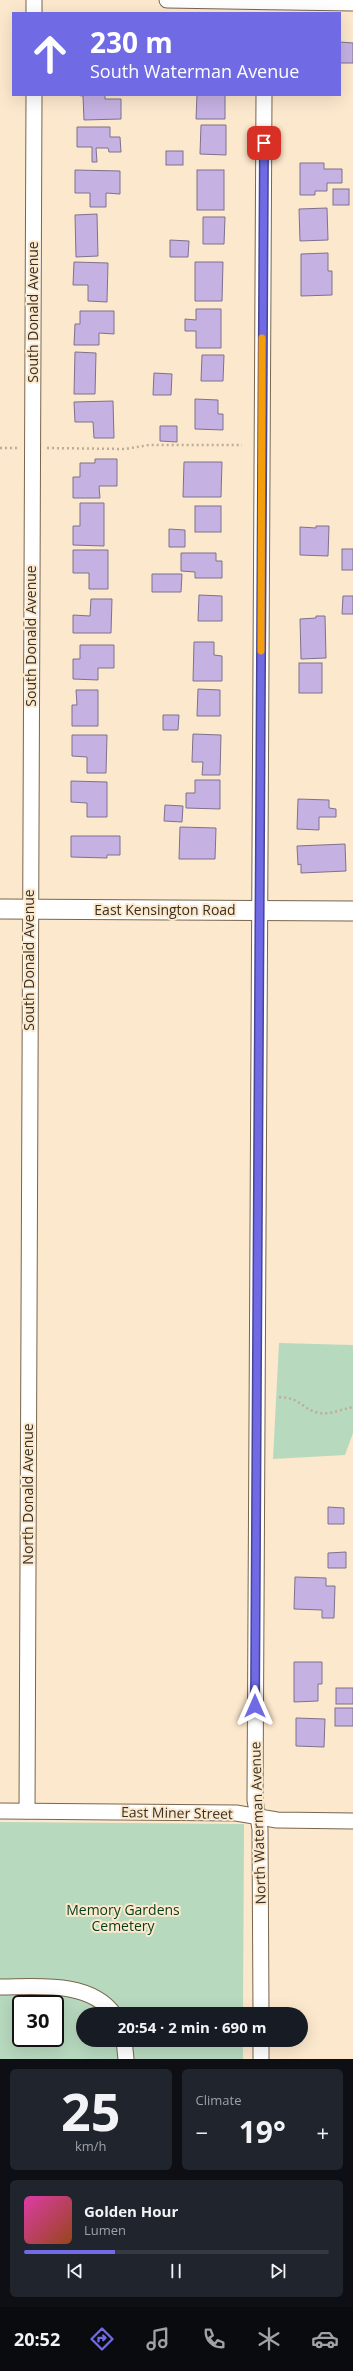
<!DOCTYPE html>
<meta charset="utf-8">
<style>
:root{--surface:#171b24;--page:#20242c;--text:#f1f3f6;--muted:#9ea1a6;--line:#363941;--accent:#706ae5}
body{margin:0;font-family:"Open Sans",sans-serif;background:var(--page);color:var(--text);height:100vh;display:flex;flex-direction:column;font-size:15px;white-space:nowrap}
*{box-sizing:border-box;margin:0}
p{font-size:13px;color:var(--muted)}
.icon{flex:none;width:22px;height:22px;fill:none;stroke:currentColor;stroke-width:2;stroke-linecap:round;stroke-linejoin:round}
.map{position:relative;height:2059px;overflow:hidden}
.details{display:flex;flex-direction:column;gap:10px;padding:10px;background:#0d0f14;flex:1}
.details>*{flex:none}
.guide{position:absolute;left:12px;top:12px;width:329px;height:84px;border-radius:0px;box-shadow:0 4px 16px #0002;background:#706ae5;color:#fff;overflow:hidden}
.speed{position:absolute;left:12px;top:1995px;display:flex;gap:8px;font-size:20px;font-weight:700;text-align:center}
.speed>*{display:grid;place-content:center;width:52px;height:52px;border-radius:50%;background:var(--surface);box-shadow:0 4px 16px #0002;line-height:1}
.speed .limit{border:2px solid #111;border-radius:6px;background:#fff;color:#111}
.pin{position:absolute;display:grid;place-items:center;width:34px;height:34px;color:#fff;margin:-17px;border-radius:8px;box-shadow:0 2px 6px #0006}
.me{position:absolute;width:44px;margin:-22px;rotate:0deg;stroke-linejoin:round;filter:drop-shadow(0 0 3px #0008)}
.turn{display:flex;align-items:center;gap:14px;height:84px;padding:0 12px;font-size:18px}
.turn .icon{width:52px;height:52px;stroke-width:2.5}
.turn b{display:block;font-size:28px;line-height:34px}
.big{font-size:30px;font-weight:700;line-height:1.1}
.details .card{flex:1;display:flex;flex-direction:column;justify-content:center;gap:6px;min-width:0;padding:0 14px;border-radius:6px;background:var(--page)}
.details .dial{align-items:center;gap:0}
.dial b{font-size:52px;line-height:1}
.song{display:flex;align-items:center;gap:12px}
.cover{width:48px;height:48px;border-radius:6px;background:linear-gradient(135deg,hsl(320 70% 55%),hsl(20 70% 35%))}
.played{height:4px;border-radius:2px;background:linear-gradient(90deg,var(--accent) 30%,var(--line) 30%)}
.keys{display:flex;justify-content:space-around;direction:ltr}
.heat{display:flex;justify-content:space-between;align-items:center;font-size:22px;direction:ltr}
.details .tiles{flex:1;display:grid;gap:10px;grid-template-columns:1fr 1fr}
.card:last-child{grid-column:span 2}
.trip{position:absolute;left:76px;top:2007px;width:232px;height:40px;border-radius:20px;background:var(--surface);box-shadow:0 4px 16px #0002;font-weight:700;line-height:40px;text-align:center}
.tabs{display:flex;height:64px;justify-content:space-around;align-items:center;background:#090b0e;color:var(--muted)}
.tabs .icon{width:28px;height:28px}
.tabs .current{color:var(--accent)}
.tabs b{font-size:18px;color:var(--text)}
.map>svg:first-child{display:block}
.green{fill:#b7d9be;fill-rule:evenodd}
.building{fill:#c5b1e2;stroke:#7d728d}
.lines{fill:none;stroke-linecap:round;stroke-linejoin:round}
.minor-casing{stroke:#78664d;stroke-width:17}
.major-casing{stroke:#78664d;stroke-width:21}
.path{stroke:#bdad96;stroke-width:2.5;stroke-dasharray:2 3;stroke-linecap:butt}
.minor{stroke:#fff;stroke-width:15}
.major{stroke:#fff;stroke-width:19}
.route-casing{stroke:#494595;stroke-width:10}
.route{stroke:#706ae5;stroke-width:7}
.slow{stroke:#f59e0b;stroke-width:7}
.labels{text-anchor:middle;stroke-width:4;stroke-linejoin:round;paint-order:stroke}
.street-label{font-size:14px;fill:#383025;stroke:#fce8cc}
.park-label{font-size:14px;fill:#053e1d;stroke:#fce8cc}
</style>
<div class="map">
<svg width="353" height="2059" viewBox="0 0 353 2059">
<rect width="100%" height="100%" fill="#fce8cc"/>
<g class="green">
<polygon points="279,1343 353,1345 353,1433 345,1455 273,1459"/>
<path d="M0,1822L244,1824L243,2014H83V2040H243V2059H0ZM21,2004H55V2038H21Z"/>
</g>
<g class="building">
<polygon points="340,42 353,43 353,63 340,63"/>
<polygon points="75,95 105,95 105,99 121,99 121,119 84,120 83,96"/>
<polygon points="197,95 225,95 225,119 196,119"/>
<polygon points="201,125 226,125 226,155 200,154"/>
<polygon points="77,127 110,127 110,137 120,137 121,152 109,152 108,148 96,148 97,162 92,162 92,147 77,147"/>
<rect x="166" y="151" width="17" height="14"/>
<polygon points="300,163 324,163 324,169 342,169 342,183 327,183 327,191 315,191 315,195 300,195"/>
<polygon points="75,170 120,171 120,194 106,193 106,207 90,207 90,193 75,193"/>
<rect x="197" y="170" width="27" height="40"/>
<rect x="333" y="189" width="16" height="16"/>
<polygon points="327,208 328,240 300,241 299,209"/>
<polygon points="97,214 98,256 76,257 75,215"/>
<polygon points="203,217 225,217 224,244 203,244"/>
<polygon points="170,240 189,241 188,257 170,257"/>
<polygon points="328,253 328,271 332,271 332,295 301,296 301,254"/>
<polygon points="74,262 108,263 107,302 88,301 88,285 73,285"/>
<polygon points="195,262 223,262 222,301 195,301"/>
<polygon points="196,309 221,309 221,348 196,348 196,331 185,331 185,319 196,320"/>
<polygon points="80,311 114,311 114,334 99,333 99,345 74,345 75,324 80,324"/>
<polygon points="75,352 96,353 95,394 74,394"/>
<polygon points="202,355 224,355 223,381 201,381"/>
<polygon points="154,373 172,374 171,395 153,395"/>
<polygon points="195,399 218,400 218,414 223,414 223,430 195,429"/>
<polygon points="113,401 114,438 94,438 93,422 75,422 74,402"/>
<polygon points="160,426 177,426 177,442 160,441"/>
<polygon points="95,459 117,459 117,486 99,486 100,498 73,498 73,477 80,477 80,463 95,463"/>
<polygon points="184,462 222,462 221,497 183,497"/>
<polygon points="80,503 104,503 104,546 73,545 73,526 80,526"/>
<rect x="195" y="506" width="26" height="26"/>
<polygon points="316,526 329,526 328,556 300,555 300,527 316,528"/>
<polygon points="169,529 185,530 185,547 169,547"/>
<rect x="342" y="549" width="11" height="21"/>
<polygon points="73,550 108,550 108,589 89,589 89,573 73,573"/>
<polygon points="181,553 216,553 216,561 222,561 222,578 195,578 195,572 181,571"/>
<polygon points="152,574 182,574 181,592 152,592"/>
<polygon points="199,595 222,596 222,621 198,621"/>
<polygon points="343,596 353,596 353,614 342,614"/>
<polygon points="91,599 112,599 111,633 73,633 73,615 90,616"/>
<polygon points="316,616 325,616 326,658 301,659 300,619 316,618"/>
<polygon points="194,642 214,642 214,655 222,656 222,681 193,681"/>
<polygon points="80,645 114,645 114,668 98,668 98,680 73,679 73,659 80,659"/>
<rect x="299" y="663" width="23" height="30"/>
<polygon points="198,689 220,690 220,716 197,716"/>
<polygon points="76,690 98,690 98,726 72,726 72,705 77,705"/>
<polygon points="163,715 179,715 178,730 163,730"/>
<polygon points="193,734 221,735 220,775 202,775 203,762 192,762"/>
<polygon points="72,735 107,735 106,773 87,773 87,757 72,756"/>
<polygon points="195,780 220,780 220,809 186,808 186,793 195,793"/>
<polygon points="71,781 107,782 107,817 87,817 87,803 71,802"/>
<polygon points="298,799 329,800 329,808 336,809 336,817 319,817 319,830 297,829"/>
<polygon points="165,805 183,806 182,822 164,821"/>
<polygon points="180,827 216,828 215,859 179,859"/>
<polygon points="71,836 120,836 120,855 107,855 107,858 71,857"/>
<polygon points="345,844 346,871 301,873 301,864 298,865 297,846"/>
<polygon points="328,1507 344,1508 344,1524 328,1524"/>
<polygon points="346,1552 346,1568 328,1568 328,1553"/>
<polygon points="295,1577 326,1578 326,1586 335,1586 334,1618 322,1618 322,1610 294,1609"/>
<polygon points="294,1662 322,1662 322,1684 318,1684 318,1701 294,1702"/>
<rect x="336" y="1688" width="17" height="16"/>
<rect x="335" y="1708" width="18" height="18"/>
<polygon points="296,1718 325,1719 324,1747 296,1746"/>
</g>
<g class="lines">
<defs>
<g id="minor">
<polyline points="34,0 34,13"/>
<polyline points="167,0 353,3"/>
<polyline points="0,1811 236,1813 277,1820 353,1821"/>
<polyline points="27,1811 34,95"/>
<path d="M0,1987C36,1987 89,1980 114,2014"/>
<polyline points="261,2014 260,1829 255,1800 264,95"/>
<polyline points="124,2040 126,2059"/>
<polyline points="261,2040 261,2059"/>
</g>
<polyline id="major" points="0,909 353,911"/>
</defs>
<use href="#minor" class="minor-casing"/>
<use href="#major" class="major-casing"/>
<g class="path">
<polyline points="0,448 18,448"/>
<polyline points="47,448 125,449 149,445 242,445"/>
<path d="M279,1397C302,1398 301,1409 319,1413C330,1415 342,1409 353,1407"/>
</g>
<use href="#minor" class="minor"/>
<use href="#major" class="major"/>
</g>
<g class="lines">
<defs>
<polyline id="route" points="255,1706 264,143"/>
</defs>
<use href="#route" class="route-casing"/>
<use href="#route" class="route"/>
<polyline class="slow" points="261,651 262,338"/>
</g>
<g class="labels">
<g class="street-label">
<text transform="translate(33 312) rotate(-90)" y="5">South Donald Avenue</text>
<text transform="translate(31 636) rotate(-90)" y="5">South Donald Avenue</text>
<text x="165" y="915">East Kensington Road</text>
<text transform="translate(29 960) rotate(-90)" y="5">South Donald Avenue</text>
<text transform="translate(28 1494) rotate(-90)" y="5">North Donald Avenue</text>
<text transform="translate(177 1813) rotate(1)" y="5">East Miner Street</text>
<text transform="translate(258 1823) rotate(-92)" y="5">North Waterman Avenue</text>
</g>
<g class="park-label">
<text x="123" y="1915">Memory Gardens<tspan x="123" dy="16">Cemetery</tspan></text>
</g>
</g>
</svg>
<div class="speed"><div class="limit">30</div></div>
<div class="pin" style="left:264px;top:143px;background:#d93025"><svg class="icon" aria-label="arrive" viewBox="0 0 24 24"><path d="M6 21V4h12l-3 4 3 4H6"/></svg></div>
<svg class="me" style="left:255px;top:1706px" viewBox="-20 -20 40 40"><path d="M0-17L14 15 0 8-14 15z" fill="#706ae5" stroke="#fff" stroke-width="4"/></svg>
<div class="trip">20:54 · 2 min · 690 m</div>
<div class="guide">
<div class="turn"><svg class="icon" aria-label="ahead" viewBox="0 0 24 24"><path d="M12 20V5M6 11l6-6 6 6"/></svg><div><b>230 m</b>South Waterman Avenue</div></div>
</div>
</div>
<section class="details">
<div class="tiles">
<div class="card dial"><b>25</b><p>km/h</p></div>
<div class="card"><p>Climate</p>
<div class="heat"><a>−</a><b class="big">19°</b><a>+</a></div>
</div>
<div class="card">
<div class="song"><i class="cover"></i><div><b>Golden Hour</b><p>Lumen</p></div></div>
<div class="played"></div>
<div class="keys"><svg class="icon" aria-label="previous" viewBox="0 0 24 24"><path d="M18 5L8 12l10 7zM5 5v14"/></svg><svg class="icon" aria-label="pause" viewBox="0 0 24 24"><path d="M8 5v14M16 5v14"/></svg><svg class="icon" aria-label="next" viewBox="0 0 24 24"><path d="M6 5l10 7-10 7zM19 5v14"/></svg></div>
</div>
</div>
</section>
<nav class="tabs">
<b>20:52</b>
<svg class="icon current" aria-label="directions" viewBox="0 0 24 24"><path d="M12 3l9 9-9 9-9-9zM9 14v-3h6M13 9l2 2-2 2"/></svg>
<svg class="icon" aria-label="music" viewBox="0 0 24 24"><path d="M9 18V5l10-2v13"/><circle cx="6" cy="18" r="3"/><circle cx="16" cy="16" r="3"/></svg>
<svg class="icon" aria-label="phone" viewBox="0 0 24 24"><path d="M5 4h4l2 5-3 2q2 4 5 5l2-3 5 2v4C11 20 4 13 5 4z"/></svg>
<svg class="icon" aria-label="climate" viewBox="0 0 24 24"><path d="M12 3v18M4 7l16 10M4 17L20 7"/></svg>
<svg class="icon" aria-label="car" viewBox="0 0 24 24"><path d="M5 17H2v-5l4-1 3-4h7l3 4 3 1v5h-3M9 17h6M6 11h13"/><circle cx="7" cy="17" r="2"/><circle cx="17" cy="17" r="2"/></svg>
</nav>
